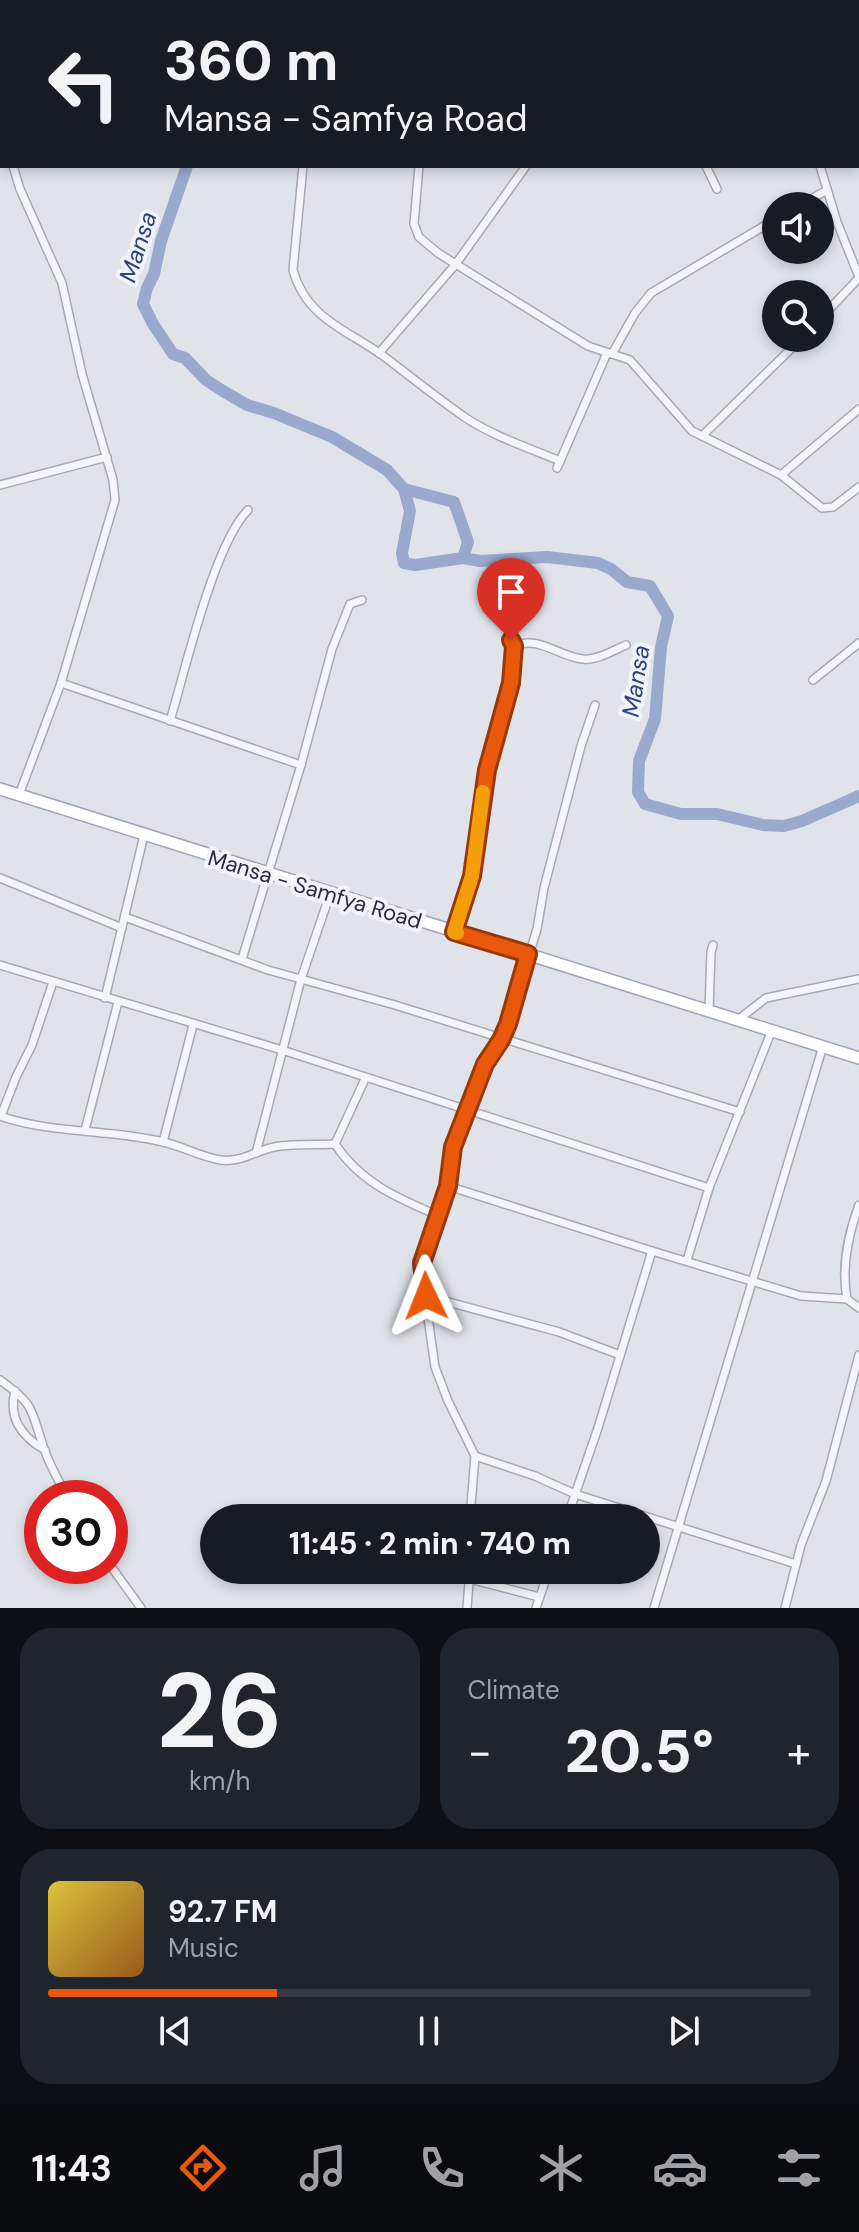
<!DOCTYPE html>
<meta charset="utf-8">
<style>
:root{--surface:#171b24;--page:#20242c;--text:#f1f3f6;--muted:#9ea1a6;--line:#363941;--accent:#ea580c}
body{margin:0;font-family:"DM Sans",sans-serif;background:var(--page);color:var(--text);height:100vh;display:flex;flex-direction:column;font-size:30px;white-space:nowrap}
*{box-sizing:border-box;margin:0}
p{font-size:26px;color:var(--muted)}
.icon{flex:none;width:44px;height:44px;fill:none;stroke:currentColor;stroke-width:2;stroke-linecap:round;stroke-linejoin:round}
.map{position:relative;height:1608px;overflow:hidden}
.sheet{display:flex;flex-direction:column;gap:20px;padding:20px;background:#0d0f14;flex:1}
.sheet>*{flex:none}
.top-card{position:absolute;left:0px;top:0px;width:860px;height:168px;box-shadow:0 4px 12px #0003;background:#171b24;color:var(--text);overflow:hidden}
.controls{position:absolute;left:762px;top:192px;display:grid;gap:16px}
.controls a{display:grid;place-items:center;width:72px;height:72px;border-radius:50%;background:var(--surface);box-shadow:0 4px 12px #0003;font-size:40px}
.speed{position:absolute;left:24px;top:1480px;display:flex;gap:16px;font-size:40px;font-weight:700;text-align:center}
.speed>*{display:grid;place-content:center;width:104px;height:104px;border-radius:50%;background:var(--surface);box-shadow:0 4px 12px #0003;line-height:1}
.speed .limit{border:12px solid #d22;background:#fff;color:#111}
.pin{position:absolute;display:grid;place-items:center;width:68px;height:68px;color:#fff;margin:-82px -34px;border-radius:50% 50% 50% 0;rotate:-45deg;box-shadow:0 0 8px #0007}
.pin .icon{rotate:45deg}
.me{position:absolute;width:88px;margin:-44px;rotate:358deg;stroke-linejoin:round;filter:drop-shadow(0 0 6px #0008)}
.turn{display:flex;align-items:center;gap:28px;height:168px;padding:0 32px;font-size:36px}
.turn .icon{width:104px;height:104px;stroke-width:2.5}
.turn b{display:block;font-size:56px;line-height:68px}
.big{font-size:60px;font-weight:800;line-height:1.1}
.sheet .card{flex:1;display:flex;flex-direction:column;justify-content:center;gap:12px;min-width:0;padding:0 28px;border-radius:32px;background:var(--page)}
.sheet .dial{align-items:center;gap:0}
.dial b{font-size:104px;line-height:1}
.song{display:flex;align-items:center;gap:24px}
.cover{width:96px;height:96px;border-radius:12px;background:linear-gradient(135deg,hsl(50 70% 55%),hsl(30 70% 35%))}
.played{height:8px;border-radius:4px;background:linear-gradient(90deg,var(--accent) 30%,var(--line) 30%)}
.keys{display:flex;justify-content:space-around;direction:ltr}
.heat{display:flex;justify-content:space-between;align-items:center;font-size:44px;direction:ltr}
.sheet .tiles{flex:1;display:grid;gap:20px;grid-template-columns:1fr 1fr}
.card:last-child{grid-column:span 2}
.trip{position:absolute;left:200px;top:1504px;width:460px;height:80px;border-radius:40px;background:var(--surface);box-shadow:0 4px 12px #0003;font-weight:800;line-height:80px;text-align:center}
.tab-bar{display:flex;height:128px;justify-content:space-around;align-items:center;background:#090b0e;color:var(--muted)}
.tab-bar .icon{width:56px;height:56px}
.tab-bar .on{color:var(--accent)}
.tab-bar b{font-size:36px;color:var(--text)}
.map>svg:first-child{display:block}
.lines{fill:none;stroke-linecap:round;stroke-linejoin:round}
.river{stroke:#99aace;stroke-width:12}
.minor-casing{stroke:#a6a9b6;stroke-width:10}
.primary-casing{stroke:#9fa5b8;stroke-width:14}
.minor{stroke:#f5f5f9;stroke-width:7}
.primary{stroke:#fff;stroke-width:11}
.route-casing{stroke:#983908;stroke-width:20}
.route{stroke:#ea580c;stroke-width:14}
.slow{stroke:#f59e0b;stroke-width:14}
.labels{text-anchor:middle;stroke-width:8;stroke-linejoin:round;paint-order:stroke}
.street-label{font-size:22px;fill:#282d45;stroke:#f1f3f8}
.water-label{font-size:24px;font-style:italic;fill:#2e437c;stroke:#f1f3f8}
</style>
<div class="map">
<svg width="859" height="1608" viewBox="0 0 859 1608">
<rect width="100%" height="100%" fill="#e1e3eb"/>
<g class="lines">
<g class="river">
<polyline points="183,0 184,2"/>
<polyline points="187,166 161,241 154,274 147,288 143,304 153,324 173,354 185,358 206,380 223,391 247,405 274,413 332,437 387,470 404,489 410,511 402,553 404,563 415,565 463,558 480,561 547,557 598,563 611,569 627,582 650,586 668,616 661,647 655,719 639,761 638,792 645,804 681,814 717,814 763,825 784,826 802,821 859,796"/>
<polyline points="404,489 454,502 468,542 463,558"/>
</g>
<defs>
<g id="minor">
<polyline points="9,0 9,2"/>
<polyline points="153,0 153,2"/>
<polyline points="303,0 303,2"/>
<polyline points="502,0 502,2"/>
<polyline points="780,0 781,2"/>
<polyline points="228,2 232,0"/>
<polyline points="435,2 436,0"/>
<polyline points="0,79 2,78"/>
<polyline points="858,125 859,125"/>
<polyline points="13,166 20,189 62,283 82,374 113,480 115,500 61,683 19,795"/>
<path d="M303,166L293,270C306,318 347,330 382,355C410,376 437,398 466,418C493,436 529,448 560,461"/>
<polyline points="419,166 414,224 419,237 438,253 588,346 630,360 692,431 781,475 822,508 833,507 859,487"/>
<polyline points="706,166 717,189"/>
<polyline points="820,166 837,222 859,277"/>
<polyline points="799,206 827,190"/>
<polyline points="820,319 859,278"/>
<polyline points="379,353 455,265 526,166"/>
<polyline points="612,354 635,313 651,293 776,219"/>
<polyline points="702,436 802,338"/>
<polyline points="557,468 607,353"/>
<polyline points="781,475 859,409"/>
<polyline points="0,485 107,457"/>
<path d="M514,646C539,635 559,657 583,659C596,661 614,650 626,645"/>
<polyline points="813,680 859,643"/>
<polyline points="61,683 301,765"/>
<path d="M170,721C185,671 214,544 248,510"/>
<polyline points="0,878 122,928"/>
<polyline points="125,917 268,970 395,1005 740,1112"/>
<path d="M454,932C476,880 476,825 487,770C493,740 522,665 511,640"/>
<polyline points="242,959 301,765 332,649 350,604 362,600"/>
<polyline points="0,965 282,1050 709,1188"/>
<polyline points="105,998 144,835"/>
<polyline points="709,1010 711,952 713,945"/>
<polyline points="739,1019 766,998 859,979"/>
<path d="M0,1116C52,1134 109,1129 163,1142C182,1146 201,1157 221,1160C243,1163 259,1148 280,1146C298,1144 317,1145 335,1144"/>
<polyline points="1,1116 16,1077 32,1045 53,982"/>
<polyline points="85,1130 118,1002"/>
<polyline points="163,1142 193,1025"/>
<path d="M335,1144C360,1182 397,1198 437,1215"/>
<polyline points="335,1144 365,1079"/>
<polyline points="256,1153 301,979 330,894"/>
<polyline points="448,1186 652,1251"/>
<polyline points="687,1260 709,1188 772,1030"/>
<polyline points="426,1296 559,1332 620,1355"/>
<polyline points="847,1299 859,1308"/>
<path d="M0,1380C34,1404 31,1409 43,1446C49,1464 59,1482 68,1498"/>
<path d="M15,1391C8,1418 22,1437 45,1450"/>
<polyline points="475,1456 535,1476 575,1494 796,1564"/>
<polyline points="470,1518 475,1456 448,1401 435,1367 422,1275 422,1263 448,1186 453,1147 485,1064 501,1040 508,1024 537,929 544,888 581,746 595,705"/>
<path d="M567,1518L598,1428L652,1251L801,1296L847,1299C841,1266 848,1235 859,1205"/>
<polyline points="110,1565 141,1608"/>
<polyline points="470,1579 539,1597"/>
<polyline points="467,1608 470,1570"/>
<polyline points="536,1608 549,1570"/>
<polyline points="654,1608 823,1046"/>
<polyline points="785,1608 801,1545 826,1481 859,1355"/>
</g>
<polyline id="primary" points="0,789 859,1058"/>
</defs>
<use href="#minor" class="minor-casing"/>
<use href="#primary" class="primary-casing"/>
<use href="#minor" class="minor"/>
<use href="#primary" class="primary"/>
</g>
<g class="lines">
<defs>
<polyline id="route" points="426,1296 422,1263 448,1186 453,1147 485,1064 501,1040 508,1024 528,954 454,932 472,876 487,770 511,683 514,646 511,640"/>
</defs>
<use href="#route" class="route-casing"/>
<use href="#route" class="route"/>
<polyline class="slow" points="457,933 454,932 472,876 483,792"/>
</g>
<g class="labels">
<g class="street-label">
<text transform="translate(315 889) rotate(17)" y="8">Mansa - Samfya Road</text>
</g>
<g class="water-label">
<text transform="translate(138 247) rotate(-72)" y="8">Mansa</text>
<text transform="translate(636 681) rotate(-81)" y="8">Mansa</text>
</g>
</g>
</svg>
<div class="controls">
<a><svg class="icon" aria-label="sound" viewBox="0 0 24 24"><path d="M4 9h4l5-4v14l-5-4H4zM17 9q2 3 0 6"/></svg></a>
<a><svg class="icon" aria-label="search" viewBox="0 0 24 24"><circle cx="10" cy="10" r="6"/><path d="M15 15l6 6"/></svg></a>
</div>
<div class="speed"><div class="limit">30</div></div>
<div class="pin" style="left:511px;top:640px;background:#d93025"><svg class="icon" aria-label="arrive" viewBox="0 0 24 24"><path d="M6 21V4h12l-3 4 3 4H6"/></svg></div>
<svg class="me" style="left:426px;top:1296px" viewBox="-20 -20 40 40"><path d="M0-17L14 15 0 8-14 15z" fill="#ea580c" stroke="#fff" stroke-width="4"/></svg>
<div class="trip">11:45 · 2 min · 740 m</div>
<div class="top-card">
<div class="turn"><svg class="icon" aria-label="left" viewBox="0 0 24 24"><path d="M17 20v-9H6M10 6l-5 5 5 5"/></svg><div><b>360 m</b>Mansa - Samfya Road</div></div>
</div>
</div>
<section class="sheet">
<div class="tiles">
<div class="card dial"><b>26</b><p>km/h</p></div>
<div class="card"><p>Climate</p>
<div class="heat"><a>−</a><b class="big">20.5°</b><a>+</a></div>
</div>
<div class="card">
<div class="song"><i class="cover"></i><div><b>92.7 FM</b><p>Music</p></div></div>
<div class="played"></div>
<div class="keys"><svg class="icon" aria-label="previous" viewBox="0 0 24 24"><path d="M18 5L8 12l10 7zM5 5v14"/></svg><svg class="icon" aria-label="pause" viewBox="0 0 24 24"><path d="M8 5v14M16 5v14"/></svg><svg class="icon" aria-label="next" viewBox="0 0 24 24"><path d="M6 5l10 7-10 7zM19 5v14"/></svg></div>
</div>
</div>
</section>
<nav class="tab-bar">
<b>11:43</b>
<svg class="icon on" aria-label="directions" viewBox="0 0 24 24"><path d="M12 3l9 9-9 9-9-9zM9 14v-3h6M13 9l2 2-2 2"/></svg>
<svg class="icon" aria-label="music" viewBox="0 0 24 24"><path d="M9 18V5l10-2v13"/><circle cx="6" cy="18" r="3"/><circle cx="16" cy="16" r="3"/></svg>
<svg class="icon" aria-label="phone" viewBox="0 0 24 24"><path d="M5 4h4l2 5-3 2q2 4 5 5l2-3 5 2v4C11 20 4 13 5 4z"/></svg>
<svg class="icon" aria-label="climate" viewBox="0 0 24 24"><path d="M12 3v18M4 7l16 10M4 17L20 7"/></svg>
<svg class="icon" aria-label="car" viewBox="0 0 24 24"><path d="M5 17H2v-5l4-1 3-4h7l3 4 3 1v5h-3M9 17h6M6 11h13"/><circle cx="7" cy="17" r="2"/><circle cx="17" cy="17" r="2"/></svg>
<svg class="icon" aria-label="filters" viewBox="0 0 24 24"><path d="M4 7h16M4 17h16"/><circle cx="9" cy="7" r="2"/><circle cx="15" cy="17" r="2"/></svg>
</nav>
